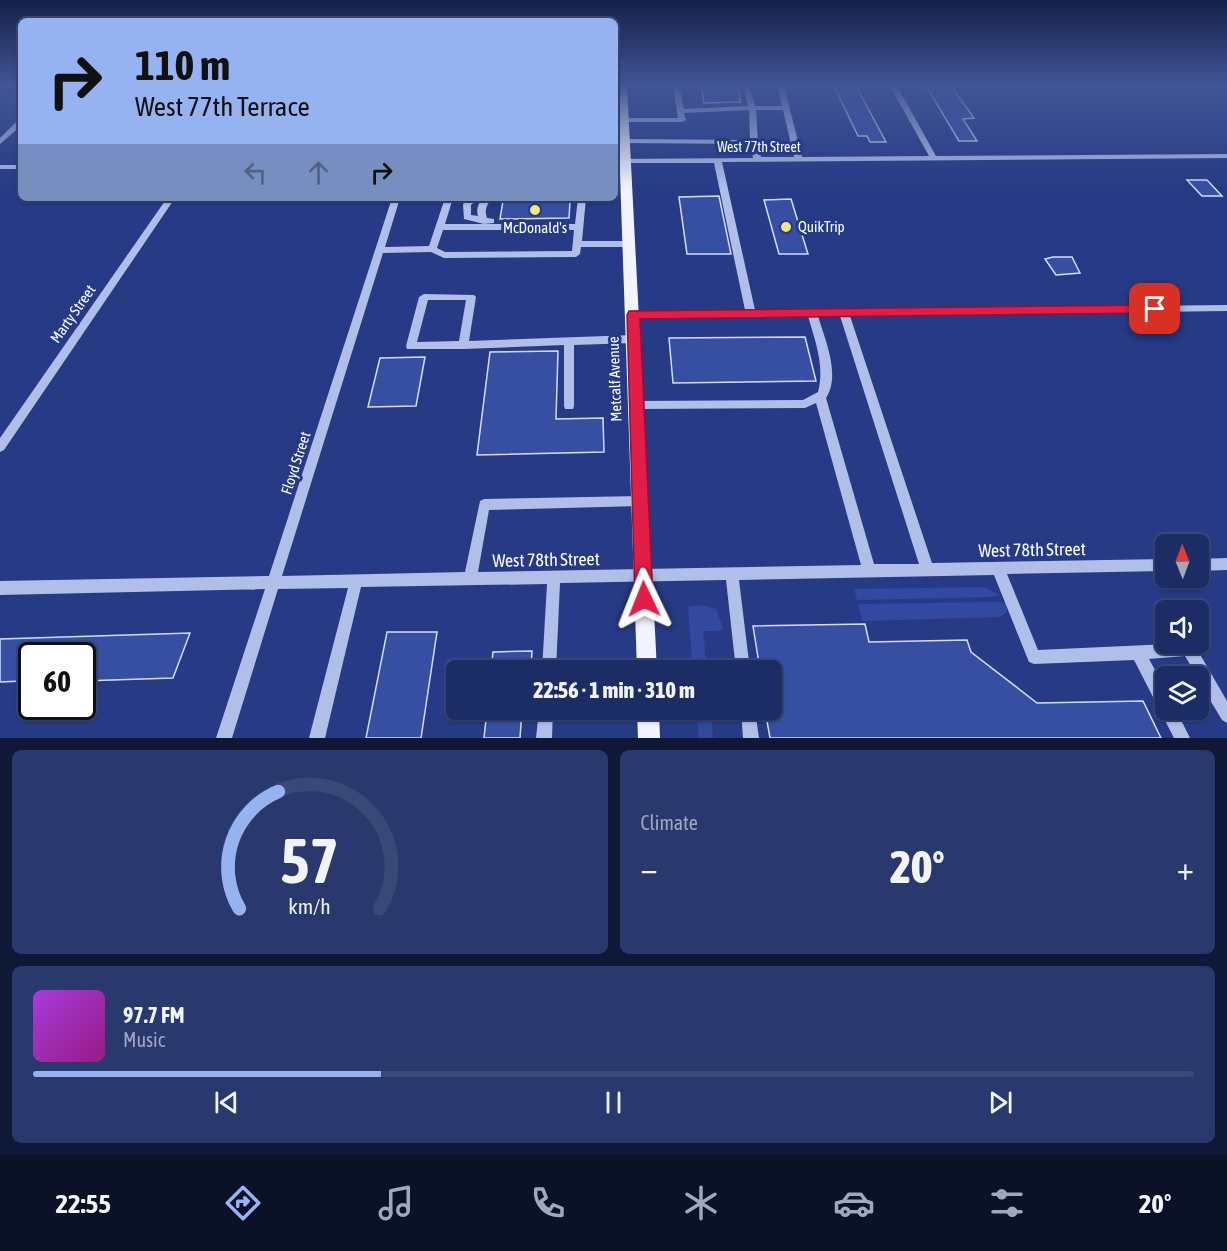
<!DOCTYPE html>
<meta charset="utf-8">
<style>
:root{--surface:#1c2c64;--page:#29386d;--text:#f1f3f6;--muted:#a0a7bf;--line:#3a4878;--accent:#95b2f1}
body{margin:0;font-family:"Asap Condensed",sans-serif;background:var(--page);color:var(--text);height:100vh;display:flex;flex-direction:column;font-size:22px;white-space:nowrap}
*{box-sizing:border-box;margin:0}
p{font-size:20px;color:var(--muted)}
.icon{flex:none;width:33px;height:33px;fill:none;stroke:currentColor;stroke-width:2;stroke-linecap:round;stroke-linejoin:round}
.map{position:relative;height:738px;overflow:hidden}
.drawer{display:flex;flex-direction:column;gap:12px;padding:12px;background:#0f1837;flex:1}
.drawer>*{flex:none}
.hud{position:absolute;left:18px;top:18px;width:600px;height:183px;border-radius:9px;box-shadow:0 2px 4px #0004,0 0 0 2px var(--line);background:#95b2f1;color:#111;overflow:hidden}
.needle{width:39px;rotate:359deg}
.buttons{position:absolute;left:1155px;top:534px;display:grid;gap:12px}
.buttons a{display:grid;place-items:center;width:54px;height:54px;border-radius:9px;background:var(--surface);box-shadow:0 2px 4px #0004,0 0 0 2px var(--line);font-size:30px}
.speed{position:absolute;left:18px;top:642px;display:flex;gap:12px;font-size:30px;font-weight:700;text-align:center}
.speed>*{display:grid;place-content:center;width:78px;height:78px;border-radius:50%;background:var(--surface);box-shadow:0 2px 4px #0004,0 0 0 2px var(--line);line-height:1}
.speed .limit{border:3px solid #111;border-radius:9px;background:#fff;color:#111}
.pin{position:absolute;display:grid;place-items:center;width:51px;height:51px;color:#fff;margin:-26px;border-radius:12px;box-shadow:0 3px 9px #0006}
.me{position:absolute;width:66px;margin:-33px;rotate:358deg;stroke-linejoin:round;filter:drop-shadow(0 0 4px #0008)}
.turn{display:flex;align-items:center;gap:21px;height:126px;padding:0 18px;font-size:27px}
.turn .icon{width:78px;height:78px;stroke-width:2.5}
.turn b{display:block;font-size:42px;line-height:51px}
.lanes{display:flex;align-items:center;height:57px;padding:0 18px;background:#0003;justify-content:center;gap:30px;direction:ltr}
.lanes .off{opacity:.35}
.big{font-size:45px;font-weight:800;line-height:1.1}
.drawer .widget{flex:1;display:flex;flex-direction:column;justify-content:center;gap:9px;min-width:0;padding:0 21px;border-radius:9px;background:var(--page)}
.drawer .dial{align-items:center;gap:0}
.dial svg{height:156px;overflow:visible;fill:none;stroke:var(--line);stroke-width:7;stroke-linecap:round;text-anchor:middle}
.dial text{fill:var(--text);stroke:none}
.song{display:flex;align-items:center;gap:18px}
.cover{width:72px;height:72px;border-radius:9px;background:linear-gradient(135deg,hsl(280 70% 55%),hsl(310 70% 35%))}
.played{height:6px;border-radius:3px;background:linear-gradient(90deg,var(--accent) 30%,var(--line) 30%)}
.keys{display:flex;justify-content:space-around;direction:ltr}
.heat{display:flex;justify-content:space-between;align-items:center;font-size:33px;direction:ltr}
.drawer .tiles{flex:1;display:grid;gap:12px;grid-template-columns:1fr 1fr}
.widget:last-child{grid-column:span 2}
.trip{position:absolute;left:446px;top:660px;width:336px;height:60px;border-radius:9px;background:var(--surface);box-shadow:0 2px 4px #0004,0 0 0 2px var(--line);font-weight:800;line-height:60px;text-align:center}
.tab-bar{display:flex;height:96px;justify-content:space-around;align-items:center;background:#0b1228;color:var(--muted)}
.tab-bar .icon{width:42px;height:42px}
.tab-bar .on{color:var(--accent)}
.tab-bar b{font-size:27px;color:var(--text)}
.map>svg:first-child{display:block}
.green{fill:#31499e}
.building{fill:#364fa3;stroke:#d5ddf6;stroke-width:1.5}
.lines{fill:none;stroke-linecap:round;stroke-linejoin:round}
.minor{fill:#b1bee8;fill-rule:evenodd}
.major{fill:#f3f5fe;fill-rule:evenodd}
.route{fill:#e11d48;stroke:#92132f;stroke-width:1.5}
.poi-dot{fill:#f1e976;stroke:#263a86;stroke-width:2}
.labels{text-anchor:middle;stroke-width:6;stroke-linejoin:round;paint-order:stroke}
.far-street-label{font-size:14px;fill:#fff;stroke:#263a86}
.poi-label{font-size:15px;fill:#fff;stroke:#263a86;text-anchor:start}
.street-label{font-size:15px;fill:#fff;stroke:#263a86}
.near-street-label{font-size:18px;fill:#fff;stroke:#263a86}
</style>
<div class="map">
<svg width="1227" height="738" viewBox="0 0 1227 738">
<rect width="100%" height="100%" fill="#263a86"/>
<g class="green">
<polygon points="985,587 1000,595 992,597 857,600 854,589"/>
<polygon points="995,602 1006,603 1007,611 1001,617 865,621 862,621 858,604"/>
<polygon points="703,605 716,609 723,628 719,631 703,631 707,670 693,670 688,607"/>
<polygon points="696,710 711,710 713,738 699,738"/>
</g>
<g class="building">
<polygon points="701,86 737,86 741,102 704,103"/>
<polygon points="834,86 856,86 886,142 870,142 867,136 858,136"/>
<polygon points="926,86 951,86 974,118 963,119 977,141 959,141"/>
<polygon points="1187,180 1207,180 1222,196 1202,196"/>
<polygon points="719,196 731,254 687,254 679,197"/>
<polygon points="791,199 808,254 779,254 764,200"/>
<polygon points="503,201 570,201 569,218 500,219"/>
<polygon points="1053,257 1072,257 1080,273 1056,275 1045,259"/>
<polygon points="805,337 816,381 673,383 669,338"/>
<polygon points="558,351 556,419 603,418 604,452 477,455 490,352"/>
<polygon points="425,357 416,406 368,407 380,358"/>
<polygon points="865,624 869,642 967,640 971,652 1037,703 1143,701 1161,738 770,738 765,710 771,710 771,670 760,670 753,626"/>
<polygon points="387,632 437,632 421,738 366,738"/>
<polygon points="190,633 173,678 82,681 82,656 32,656 32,665 23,681 0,682 0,639"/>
<polygon points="532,651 531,670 491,670 493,652"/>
<polygon points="487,710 522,710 520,738 484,738"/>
</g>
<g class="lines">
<g class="minor">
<path d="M673,86H679L684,109L748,106L743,86H749L755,106H782L778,86H784L802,157L929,156L890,86H897L936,156L1227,154V158L722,162L755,310L1227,305V311L850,316L932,563L1166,559V571L1007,574L1038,650L1169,644H1194L1227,701V723L1222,720L1198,680V676H1197L1185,656L1149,659L1166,690V710H1176L1190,738H1174L1134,660L1034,664L1029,662L994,575L739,580L750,670H736L726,580L560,583L556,670H542L547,584L361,587L325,738H309L348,588L278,589L232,738H216L265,589L0,595V581L269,576L392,198H400L385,247L429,246L445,198H453L445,224H575L578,198H586L582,241H630L634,244L630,247H581L580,254L576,257L444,258L431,252L383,253L282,576L465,572L480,501L484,499L640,496L644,497L646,501L644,505L640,506L489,510L478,572L861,565L816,403L805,408L637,409L633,408L632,405L633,402L637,401L803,400L818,392C825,365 815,341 808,316L751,318L747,317L633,318L628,315L633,312L745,310L714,163H615V159L753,158L751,144L622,143L621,141L625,139L750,140L749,110L684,113L686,120L682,122H623L619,120L623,118H678ZM756,110H783L794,157H761L758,142ZM443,230H574L572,251L445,252L437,248ZM818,316H840L919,564H874L826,398C841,375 825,340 818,316Z"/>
<polygon points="18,120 21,120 21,126 0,144 0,138"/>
<rect x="0" y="165" width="21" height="4"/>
<polygon points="167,198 175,198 4,450 0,452 0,438"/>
<path d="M470,198H479L471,205V215L478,216C476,209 478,204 483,198H492C487,205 484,209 487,218L494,219V223L484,224L464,219L463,204Z"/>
<path d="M424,294L474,295L476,297L469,341L634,335L639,339L634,343L574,345V406L573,409H565L564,406V345L463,349H407L406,346L419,297ZM428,300H466L459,341L417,342Z"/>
<polygon points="1227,558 1227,570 1198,571 1198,559"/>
<polygon points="539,710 553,710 552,738 536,738"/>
<polygon points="741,710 755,710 759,738 743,738"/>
</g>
<g class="major">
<polygon points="617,86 627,86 657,670 637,670"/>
<polygon points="637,710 659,710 660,738 638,738"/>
</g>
</g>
<linearGradient id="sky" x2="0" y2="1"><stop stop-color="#15204a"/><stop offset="0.45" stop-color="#415595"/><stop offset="1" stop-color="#415595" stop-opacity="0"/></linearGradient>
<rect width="1227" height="190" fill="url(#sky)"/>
<polygon class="route" points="1155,305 1161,309 1155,313 640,319 653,599 650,606 644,608 638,606 635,599 627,315 629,311"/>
<g class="poi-dot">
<circle cx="535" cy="210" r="6"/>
<circle cx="786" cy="227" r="6"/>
</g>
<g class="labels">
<g class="far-street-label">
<text x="759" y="152">West 77th Street</text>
</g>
<g class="poi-label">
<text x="798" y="232">QuikTrip</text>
<text x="535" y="233" text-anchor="middle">McDonald's</text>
</g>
<g class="street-label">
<text transform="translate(73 314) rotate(-55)" y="5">Marty Street</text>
<text transform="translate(615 379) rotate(-92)" y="5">Metcalf Avenue</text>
<text transform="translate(296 463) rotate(-72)" y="5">Floyd Street</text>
</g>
<g class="near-street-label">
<text transform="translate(1032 550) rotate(-1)" y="6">West 78th Street</text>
<text transform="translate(546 560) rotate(-1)" y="6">West 78th Street</text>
</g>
</g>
</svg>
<div class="buttons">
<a><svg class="needle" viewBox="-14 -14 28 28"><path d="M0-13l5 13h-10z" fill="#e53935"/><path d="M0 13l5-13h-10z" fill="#a0a7bf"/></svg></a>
<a><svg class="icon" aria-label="sound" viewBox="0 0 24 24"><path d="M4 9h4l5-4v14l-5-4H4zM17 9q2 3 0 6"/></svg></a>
<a><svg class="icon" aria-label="layers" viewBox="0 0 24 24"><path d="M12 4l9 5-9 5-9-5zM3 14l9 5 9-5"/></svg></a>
</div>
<div class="speed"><div class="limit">60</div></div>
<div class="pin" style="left:1155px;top:309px;background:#d93025"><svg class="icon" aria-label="arrive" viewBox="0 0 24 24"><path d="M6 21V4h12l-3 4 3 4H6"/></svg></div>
<svg class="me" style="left:644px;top:599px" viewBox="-20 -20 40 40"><path d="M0-17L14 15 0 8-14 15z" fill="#e11d48" stroke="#fff" stroke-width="4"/></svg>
<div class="trip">22:56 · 1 min · 310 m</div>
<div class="hud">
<div class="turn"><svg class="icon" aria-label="right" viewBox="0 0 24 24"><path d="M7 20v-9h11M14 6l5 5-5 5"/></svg><div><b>110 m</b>West 77th Terrace</div></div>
<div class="lanes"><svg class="icon off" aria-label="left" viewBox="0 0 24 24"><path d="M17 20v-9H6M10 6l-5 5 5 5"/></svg><svg class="icon off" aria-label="ahead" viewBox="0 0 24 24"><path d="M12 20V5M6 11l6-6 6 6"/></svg><svg class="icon" aria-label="right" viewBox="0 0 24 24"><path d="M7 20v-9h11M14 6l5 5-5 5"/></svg></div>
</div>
</div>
<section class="drawer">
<div class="tiles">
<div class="widget dial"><svg viewBox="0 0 100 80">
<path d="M14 69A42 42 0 1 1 86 69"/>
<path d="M14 69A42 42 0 0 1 34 9" stroke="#95b2f1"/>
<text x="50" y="56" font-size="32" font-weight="700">57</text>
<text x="50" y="72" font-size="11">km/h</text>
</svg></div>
<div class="widget"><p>Climate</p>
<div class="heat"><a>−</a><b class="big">20°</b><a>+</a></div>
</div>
<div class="widget">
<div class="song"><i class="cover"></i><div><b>97.7 FM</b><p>Music</p></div></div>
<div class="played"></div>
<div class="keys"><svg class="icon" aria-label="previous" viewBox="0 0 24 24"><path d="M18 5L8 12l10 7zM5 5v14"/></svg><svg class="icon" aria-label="pause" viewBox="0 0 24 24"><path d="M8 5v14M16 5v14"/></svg><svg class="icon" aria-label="next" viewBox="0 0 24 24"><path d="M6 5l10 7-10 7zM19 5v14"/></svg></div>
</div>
</div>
</section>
<nav class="tab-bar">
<b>22:55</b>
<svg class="icon on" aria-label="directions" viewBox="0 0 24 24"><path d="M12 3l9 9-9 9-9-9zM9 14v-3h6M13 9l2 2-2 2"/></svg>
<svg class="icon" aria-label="music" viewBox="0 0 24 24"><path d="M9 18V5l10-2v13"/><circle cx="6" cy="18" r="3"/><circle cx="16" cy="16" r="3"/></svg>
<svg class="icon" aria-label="phone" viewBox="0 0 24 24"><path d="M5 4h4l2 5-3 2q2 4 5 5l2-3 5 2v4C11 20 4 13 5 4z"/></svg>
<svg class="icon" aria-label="climate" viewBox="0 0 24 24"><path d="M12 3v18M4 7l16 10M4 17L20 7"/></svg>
<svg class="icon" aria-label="car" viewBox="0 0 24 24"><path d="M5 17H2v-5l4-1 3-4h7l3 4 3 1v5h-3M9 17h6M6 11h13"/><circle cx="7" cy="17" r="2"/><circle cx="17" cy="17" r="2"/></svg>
<svg class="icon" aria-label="filters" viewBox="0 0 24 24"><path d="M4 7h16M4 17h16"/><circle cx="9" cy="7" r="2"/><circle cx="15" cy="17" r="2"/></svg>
<b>20°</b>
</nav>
